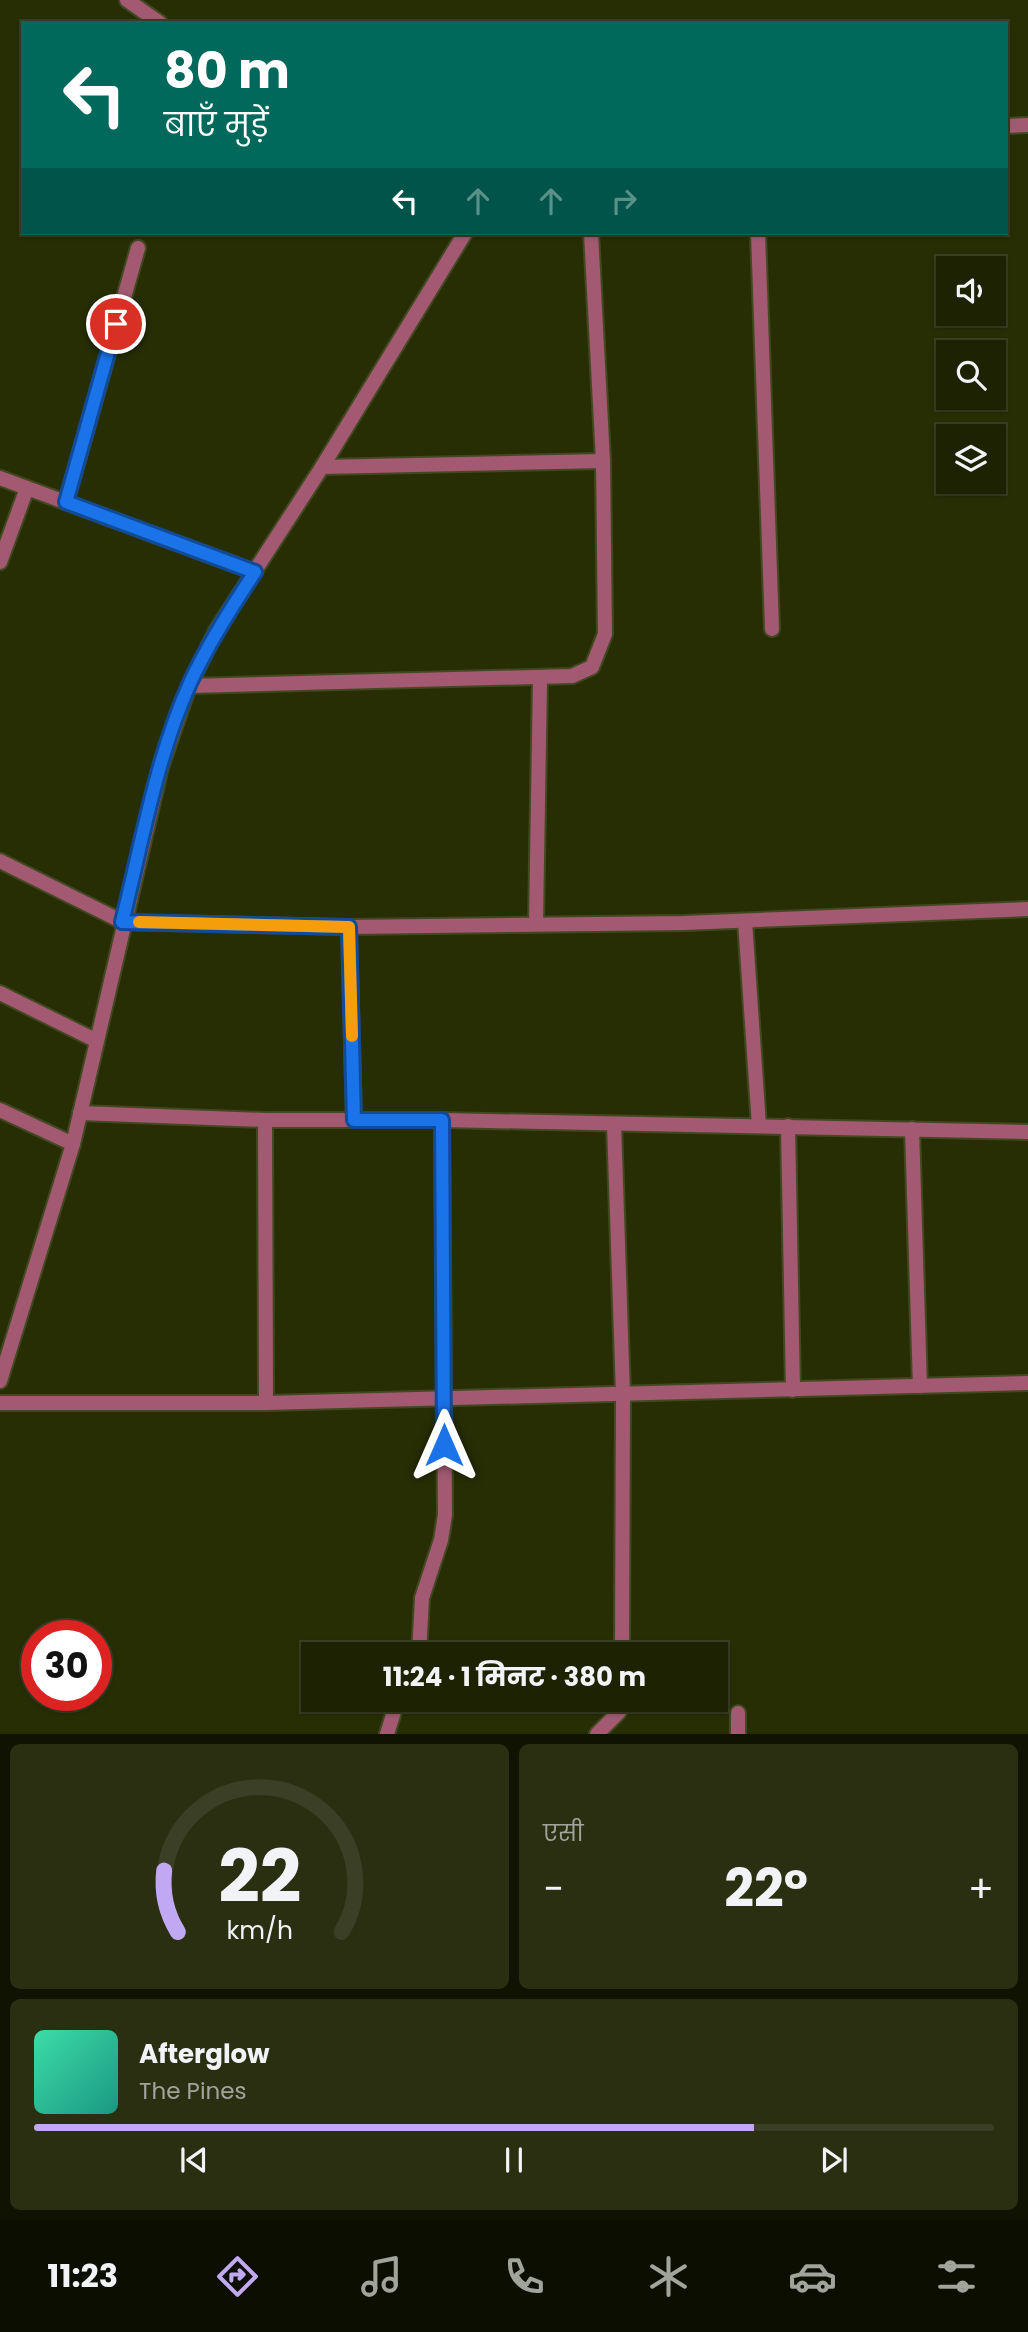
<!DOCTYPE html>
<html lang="hi">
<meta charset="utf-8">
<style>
:root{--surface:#1d2203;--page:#2a2f12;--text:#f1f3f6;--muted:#a0a49a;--line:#3b3f25;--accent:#c1a8f3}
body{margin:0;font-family:Poppins,"Noto Sans Devanagari",sans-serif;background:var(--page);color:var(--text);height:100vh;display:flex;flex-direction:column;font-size:26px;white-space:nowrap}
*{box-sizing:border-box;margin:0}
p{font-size:23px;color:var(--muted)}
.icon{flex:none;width:38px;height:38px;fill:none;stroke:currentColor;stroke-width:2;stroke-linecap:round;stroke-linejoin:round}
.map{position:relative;height:1734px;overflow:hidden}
.panel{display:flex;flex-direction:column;gap:10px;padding:10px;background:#101302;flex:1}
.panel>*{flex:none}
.guide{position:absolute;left:21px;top:21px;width:987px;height:214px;border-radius:0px;box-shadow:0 2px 5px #0004,0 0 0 2px var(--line);background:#00695c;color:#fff;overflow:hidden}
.buttons{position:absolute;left:936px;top:256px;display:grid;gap:14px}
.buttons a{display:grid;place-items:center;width:70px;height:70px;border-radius:0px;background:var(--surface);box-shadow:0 2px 5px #0004,0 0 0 2px var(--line);font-size:35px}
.speed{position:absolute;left:21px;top:1620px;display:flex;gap:14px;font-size:35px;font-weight:700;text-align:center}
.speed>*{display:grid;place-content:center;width:91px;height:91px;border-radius:50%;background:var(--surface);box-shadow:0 2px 5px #0004,0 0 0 2px var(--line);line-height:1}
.speed .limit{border:10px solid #d22;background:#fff;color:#111}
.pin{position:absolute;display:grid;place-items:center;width:60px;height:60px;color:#fff;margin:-30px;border:4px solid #fff;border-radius:50%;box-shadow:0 2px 7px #0007}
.me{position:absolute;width:77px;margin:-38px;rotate:0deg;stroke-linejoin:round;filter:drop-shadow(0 0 5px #0008)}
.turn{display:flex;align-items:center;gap:24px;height:147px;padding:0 28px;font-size:32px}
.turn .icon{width:91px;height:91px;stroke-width:2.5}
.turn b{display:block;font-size:49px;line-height:60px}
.lanes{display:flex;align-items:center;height:66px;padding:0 28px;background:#0003;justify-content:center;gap:35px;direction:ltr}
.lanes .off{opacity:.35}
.big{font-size:52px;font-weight:700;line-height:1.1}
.panel .widget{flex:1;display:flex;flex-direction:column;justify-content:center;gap:10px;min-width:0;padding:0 24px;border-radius:10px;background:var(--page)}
.panel .dial{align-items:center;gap:0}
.dial svg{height:182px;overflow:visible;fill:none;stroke:var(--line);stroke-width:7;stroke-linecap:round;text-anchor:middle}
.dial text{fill:var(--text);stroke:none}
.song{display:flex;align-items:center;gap:21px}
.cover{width:84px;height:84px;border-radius:10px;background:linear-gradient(135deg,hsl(160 70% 55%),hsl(170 70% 35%))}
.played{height:7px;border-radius:4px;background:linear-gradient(90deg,var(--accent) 75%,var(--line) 75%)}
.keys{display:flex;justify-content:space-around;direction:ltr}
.heat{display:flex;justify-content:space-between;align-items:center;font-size:38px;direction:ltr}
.panel .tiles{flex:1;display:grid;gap:10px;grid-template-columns:1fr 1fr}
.widget:last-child{grid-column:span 2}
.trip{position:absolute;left:301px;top:1642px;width:427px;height:70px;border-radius:0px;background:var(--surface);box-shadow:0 2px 5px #0004,0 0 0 2px var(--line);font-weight:700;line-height:70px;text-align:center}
.menu{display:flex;height:112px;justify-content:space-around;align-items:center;background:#0c0e01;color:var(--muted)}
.menu .icon{width:49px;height:49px}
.menu .active{color:var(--accent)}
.menu b{font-size:32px;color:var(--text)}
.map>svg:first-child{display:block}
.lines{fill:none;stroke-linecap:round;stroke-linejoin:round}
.street-casing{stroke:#424920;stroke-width:18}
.street{stroke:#a35972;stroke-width:14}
.route-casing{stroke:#114b97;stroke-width:18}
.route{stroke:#1a73e8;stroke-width:12}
.slow{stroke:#f59e0b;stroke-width:12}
</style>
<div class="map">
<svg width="1028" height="1734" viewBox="0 0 1028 1734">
<rect width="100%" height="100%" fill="#272e04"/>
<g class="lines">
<defs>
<g id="street">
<polyline points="127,0 160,23"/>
<polyline points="1006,126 1028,125"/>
<polyline points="758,233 772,629"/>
<polyline points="322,467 603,461"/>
<polyline points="0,478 255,572"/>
<polyline points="66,502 138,248"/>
<polyline points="0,562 27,488"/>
<polyline points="189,686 572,676 592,667 605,634 603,461 591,233"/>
<polyline points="0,861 123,922 349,927 684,923 1028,909"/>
<polyline points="745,921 759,1126"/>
<polyline points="536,924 540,677"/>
<polyline points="349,927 354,1120"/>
<polyline points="0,993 97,1041"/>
<polyline points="0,1110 73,1144"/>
<polyline points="80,1113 265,1120 442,1120 1028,1132"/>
<polyline points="265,1120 266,1403"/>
<polyline points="614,1124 623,1395 622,1654"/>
<polyline points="788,1126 793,1390"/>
<polyline points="912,1129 920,1386"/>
<polyline points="0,1381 73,1144 161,767 189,686 216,631 322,467 465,233"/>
<polyline points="0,1403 266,1403 1028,1383"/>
<polyline points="419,1654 422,1598 441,1540 445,1515 442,1120"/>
<polyline points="387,1734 398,1699"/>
<polyline points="597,1734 619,1712 622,1699"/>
<polyline points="738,1734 738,1713"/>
</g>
</defs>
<use href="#street" class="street-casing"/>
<use href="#street" class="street"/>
</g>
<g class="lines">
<defs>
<path id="route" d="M116,324L66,502L255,572C231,608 208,644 190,683C156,758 142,843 122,922L349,927L354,1120H442L444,1445"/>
</defs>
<use href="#route" class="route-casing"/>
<use href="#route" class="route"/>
<polyline class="slow" points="139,922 349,927 352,1036"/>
</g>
</svg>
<div class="buttons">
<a><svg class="icon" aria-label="sound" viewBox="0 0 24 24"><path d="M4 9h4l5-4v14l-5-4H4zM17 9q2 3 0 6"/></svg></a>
<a><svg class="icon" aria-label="search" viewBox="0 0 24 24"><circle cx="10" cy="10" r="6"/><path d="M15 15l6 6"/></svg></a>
<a><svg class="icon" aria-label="layers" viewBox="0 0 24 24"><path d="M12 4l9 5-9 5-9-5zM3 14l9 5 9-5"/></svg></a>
</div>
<div class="speed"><div class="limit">30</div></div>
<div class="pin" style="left:116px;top:324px;background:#d93025"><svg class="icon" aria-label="arrive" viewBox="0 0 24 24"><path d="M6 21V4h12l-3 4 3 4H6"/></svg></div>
<svg class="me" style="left:444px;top:1445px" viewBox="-20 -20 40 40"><path d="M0-17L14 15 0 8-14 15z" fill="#1a73e8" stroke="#fff" stroke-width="4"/></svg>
<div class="trip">11:24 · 1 मिनट · 380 m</div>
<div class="guide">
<div class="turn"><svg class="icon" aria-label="left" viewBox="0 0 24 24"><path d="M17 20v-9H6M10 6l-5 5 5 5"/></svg><div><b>80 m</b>बाएँ मुड़ें</div></div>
<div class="lanes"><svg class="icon" aria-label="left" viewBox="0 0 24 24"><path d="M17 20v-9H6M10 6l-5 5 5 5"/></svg><svg class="icon off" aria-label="ahead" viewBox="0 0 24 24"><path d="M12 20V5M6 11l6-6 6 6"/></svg><svg class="icon off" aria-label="ahead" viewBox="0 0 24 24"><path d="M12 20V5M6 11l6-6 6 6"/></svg><svg class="icon off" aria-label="right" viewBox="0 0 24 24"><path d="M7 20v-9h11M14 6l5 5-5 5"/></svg></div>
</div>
</div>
<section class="panel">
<div class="tiles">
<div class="widget dial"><svg viewBox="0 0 100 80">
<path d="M14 69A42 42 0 1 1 86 69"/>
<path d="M14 69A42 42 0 0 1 8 42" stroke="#c1a8f3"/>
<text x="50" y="56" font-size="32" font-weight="700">22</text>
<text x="50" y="72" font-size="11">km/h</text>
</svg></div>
<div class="widget"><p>एसी</p>
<div class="heat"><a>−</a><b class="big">22°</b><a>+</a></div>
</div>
<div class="widget">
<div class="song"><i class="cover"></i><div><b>Afterglow</b><p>The Pines</p></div></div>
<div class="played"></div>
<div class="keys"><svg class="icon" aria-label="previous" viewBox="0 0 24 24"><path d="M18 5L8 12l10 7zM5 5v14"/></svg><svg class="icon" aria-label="pause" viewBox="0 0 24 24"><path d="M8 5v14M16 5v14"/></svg><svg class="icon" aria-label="next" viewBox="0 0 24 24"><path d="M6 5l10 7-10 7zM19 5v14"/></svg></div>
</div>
</div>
</section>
<nav class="menu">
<b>11:23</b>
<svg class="icon active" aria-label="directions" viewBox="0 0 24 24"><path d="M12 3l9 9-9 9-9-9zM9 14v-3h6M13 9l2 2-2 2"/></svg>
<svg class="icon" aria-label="music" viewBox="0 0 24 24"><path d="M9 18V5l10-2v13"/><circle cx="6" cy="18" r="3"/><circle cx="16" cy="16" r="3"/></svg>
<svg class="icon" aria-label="phone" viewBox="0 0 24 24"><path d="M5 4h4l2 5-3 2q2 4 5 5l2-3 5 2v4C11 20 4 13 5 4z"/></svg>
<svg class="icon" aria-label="climate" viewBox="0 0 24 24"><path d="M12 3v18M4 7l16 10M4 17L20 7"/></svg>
<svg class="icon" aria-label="car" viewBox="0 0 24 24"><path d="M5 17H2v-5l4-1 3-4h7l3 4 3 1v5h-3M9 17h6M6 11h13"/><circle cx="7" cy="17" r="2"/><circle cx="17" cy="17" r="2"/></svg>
<svg class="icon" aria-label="filters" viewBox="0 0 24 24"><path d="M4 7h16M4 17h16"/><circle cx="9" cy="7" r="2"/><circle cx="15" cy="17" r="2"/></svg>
</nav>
